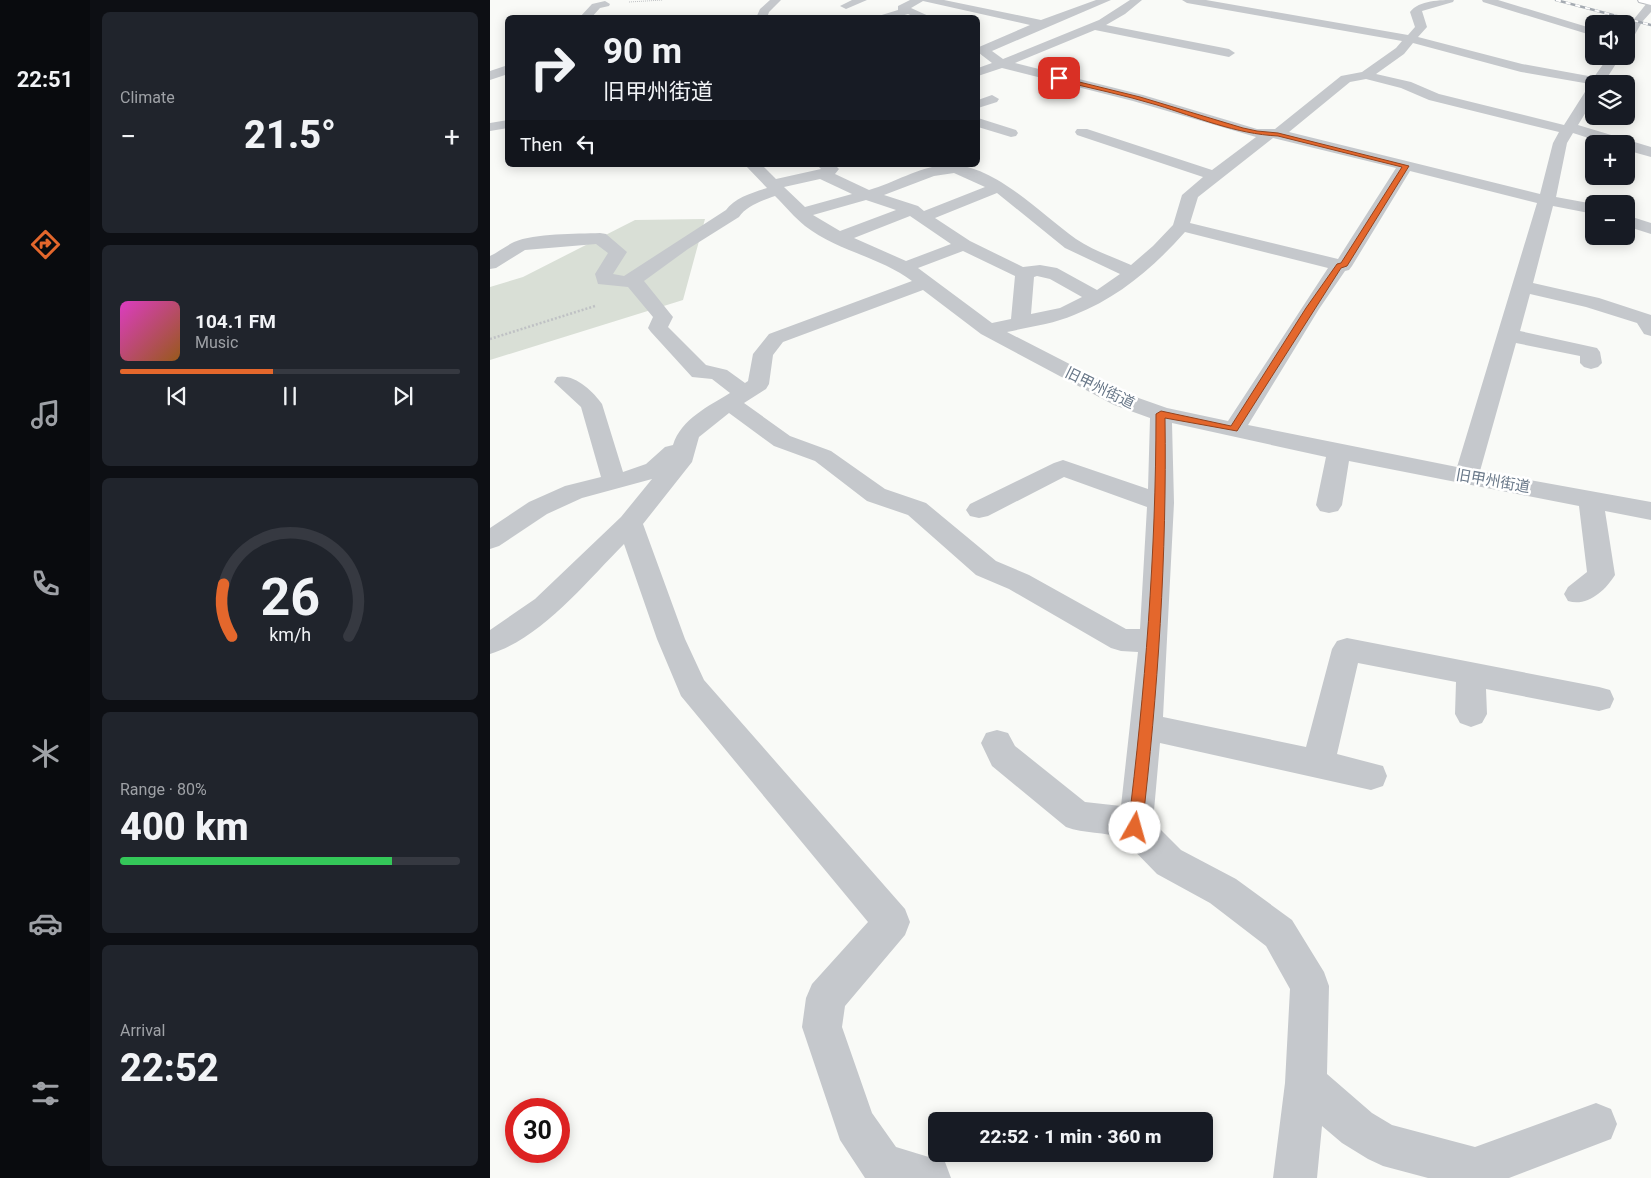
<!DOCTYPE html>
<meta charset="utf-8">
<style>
:root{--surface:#171b24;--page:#20242c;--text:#f1f3f6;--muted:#9ea1a6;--line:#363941;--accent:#e4672c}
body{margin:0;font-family:Roboto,"Noto Sans JP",sans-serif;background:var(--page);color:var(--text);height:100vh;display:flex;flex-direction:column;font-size:19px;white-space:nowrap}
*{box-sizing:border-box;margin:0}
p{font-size:16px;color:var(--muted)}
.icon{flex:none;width:28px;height:28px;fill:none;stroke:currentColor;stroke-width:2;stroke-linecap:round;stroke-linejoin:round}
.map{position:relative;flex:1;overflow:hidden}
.drawer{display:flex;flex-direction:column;gap:12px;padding:12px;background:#0d0f14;width:400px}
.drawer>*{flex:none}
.banner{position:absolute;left:15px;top:15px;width:475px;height:152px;border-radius:8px;box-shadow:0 2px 12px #0003;background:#171b24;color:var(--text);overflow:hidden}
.buttons{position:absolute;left:1095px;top:15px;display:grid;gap:10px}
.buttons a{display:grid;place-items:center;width:50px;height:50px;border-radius:8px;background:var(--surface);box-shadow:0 2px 12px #0003;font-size:25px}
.speed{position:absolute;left:15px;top:1098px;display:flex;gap:10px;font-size:25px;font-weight:700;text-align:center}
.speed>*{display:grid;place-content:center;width:65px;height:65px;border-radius:50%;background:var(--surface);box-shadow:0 2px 12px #0003;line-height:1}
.speed .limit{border:8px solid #d22;background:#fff;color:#111}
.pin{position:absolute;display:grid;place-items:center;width:42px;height:42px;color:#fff;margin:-21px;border-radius:10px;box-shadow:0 2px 8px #0006}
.me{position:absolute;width:55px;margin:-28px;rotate:7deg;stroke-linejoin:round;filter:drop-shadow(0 0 4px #0008)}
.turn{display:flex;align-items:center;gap:18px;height:105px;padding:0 15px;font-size:22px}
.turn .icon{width:65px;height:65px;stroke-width:2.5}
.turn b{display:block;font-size:35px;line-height:42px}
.then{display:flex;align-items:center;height:48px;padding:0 15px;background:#0003;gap:10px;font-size:19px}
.big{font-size:38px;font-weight:800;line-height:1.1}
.drawer .tile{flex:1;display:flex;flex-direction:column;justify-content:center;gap:8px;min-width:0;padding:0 18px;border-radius:8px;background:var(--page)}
.drawer .dial{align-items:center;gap:0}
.dial svg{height:130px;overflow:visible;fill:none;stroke:var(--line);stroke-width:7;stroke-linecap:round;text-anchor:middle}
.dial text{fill:var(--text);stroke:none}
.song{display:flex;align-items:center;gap:15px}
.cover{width:60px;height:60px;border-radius:8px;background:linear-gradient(135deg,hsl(310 70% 55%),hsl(30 70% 35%))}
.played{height:5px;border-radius:2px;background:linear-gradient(90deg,var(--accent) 45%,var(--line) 45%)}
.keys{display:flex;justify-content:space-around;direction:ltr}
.heat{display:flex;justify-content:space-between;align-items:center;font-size:28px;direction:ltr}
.charge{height:8px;border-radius:4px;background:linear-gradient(90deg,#34c759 80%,var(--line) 0)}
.trip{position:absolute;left:438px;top:1112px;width:285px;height:50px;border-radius:8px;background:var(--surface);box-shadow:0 2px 12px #0003;font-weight:800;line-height:50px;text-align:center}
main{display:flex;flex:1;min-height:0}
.tabs{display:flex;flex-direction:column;width:90px;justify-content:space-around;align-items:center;background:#090b0e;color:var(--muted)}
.tabs .icon{width:35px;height:35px}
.tabs .on{color:var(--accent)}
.tabs b{font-size:22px;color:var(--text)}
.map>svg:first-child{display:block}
.green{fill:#d9dfd6}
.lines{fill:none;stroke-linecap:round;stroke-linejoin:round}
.highway-casing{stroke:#b8bbbf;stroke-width:2}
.path-far1{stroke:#bfc1c4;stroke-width:1;stroke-dasharray:1 1;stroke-linecap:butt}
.path{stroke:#bfc1c4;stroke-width:2.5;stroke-dasharray:2 2;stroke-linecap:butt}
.minor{fill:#c5c8cc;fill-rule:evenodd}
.highway{fill:#fff;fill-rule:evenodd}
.rail-casing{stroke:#a5abb2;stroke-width:2.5}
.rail{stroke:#fff;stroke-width:2;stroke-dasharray:5;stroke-linecap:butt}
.route{fill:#e4672c;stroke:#94431d}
.labels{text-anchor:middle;stroke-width:5;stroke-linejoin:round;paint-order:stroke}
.far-street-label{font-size:15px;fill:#687788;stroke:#fff}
</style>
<main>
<nav class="tabs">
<b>22:51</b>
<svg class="icon on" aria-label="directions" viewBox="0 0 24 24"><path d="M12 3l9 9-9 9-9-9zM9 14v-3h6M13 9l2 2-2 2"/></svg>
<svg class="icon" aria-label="music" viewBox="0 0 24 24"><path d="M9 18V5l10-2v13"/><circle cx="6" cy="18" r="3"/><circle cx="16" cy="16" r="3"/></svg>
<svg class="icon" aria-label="phone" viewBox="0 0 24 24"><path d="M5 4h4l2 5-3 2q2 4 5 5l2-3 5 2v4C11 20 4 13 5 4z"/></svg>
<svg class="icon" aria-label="climate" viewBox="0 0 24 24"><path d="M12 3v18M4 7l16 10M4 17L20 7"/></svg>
<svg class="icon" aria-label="car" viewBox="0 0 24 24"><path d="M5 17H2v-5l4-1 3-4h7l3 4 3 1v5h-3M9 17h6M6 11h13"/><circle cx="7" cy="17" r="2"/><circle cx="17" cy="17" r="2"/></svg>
<svg class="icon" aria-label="filters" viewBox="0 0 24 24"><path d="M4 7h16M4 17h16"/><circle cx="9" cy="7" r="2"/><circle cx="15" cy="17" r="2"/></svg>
</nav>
<section class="drawer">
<div class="tile"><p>Climate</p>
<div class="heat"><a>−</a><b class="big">21.5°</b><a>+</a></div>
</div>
<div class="tile">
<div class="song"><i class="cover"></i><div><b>104.1 FM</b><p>Music</p></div></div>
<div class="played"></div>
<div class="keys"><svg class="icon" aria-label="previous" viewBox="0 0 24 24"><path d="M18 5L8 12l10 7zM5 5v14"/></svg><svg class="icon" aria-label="pause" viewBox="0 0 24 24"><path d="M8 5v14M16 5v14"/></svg><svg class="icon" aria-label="next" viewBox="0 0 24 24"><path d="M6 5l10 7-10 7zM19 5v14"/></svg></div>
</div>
<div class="tile dial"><svg viewBox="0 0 100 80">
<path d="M14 69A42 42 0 1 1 86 69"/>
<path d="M14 69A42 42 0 0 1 9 37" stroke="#e4672c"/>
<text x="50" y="56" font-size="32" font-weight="700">26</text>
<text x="50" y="72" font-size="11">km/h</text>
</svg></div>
<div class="tile"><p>Range · 80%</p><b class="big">400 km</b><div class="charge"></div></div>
<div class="tile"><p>Arrival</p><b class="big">22:52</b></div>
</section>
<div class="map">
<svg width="1161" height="1178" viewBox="0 0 1161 1178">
<rect width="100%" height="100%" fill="#f9faf7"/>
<polygon class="green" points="215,219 193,300 0,360 0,287 33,277 145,220"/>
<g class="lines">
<defs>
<polygon id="highway" points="1148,0 1161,0 1161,5 1149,2"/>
</defs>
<use href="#highway" class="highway-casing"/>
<polyline class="path-far1" points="139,2 173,0"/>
<polyline class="path" points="0,339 105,306"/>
<g class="minor">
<polygon points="280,0 291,0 279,12 277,18 266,18 270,9"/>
<polygon points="362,0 377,0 356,9 350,6"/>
<path d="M420,0H454L551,20L606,0H621L502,51L513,59L609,20L640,0H652L635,14L616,25L739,49L745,53L739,57L605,30L525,63L653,95L767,129H785L851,76L872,72L906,48L912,41L697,3L692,0H716L918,35L925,27L920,12C929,0 951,0 964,0L963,2L932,11L937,27L928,37L1032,64L1104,77L1119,56H1131L1113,84H1104V99L1088,125L1161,147V157L1136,150V144H1117L1083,133L1077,143L1066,197L1104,204V214L1063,206L1043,283L1109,298L1161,315V336L1154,334L1147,323L1096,307L1040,294L1030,331L1107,348L1110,352L1112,363L1108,367L1101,369L1094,367L1090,363V356L1026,343L990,471L1161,502V520L1115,511L1125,575C1115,591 1097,607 1078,601L1074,594L1078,587L1097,572L1089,506L859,461L852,505L848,511L839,513L830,511L826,505L836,457L682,423L684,503L673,717L816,747L842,649L847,641L857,638L1109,687L1120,690L1124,699L1120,708L1109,711L996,689L997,714L992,723L981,727L970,723L965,714L966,682L868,663L847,754L893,766L897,776L893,786L881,790L670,743L663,822L691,850L746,879L802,920L834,972L839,986L837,1074L882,1113L902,1125L985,1147L1106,1103L1121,1109L1127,1124L1121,1139L1019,1178H938L893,1166L878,1159L852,1143L832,1126L827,1178H783L795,1083L800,989L776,946L720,903L667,874L633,839C615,831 594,834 576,827L502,766L491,743L496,733L507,730L518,733L525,746L595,802L631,806L648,652L631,651L621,648L519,589L486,575L418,515L377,501L325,461L284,446L239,413L209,437L202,462L153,524L195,639L214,680L415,909L420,922L415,935L355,1006L352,1027L382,1113L406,1147L455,1162L461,1178H375L350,1140L312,1027L316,998L322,984L378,922L191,696L167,639L134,544C96,582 52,638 0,654V630L45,599L131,517L162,479L92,498L57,514L9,546L0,549V528L39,502L75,486L111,477L91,407L64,382L67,377C84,373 103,391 112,404L133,472L156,464L175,447L183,445C191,419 219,406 240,393L222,379L202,377L161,332L158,328L163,317L138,287L108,284L105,274L118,253L106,244L35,250L6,268L0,269V256C8,252 16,246 24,242C45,233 86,234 110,233L116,234L137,252L123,274L134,276L236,210C244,198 264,192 277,188L255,165H272L286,179L331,169L327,165H345L349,169L345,174L379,190C404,183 428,167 455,165C502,161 550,214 586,239C602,250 623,257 641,265L663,246L683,225L692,195L713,177L587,135L585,132L587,129H597L722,170L766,137L643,101L512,68L488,76V68L502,63L489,53V47L540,25L433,1L421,8L443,18H427L418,14L404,18H382L408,10V6ZM923,43L1031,72L1100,84L1074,125L949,94L921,82L886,74L914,54ZM876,79L911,88L939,100L1069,132L1063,143L1050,194L799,132L860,82ZM783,138L906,168L848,259L700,223L708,197ZM920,171L1047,203L967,467L758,425L829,309L855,271L859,270L862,266ZM464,173L495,187L434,211L428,206L394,195L444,176ZM330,179L362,194L315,207L294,187ZM507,193L575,248L630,274L607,290L567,268L550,265L533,267L480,241L445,218ZM285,196C295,206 305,218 315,226C347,251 390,257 422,281L279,334L263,354L258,381L255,383L237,370L216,365L178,327L183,317L154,281L198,249L249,217C256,206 273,200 285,196ZM376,200L406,210L350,231L323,215ZM420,216L461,244L416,261L364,238ZM695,232L838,268L738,421L677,408L640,395L517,332C539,327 563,324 584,315C628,298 664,267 695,232ZM473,251L525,276L521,319L502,323L428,268ZM547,276L560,279L592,297L570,308L541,314L544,277ZM433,290L491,334L624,405L660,418L658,489L573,460L564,463L480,504L476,510L480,516L489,518L498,516L574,477L657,507L650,629H636L539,575L506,561L436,503L395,489L341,451L300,436L254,403L276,389L279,384L283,355L293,342Z"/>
<polygon points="992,0 1008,0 1104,29 1104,36 993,2"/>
<polygon points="115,1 120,4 119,6 110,8 101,18 89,18 102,4"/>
<polygon points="1161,2 1161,12 1152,22 1140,43 1136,44 1136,29 1157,3"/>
<polygon points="18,65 18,74 0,80 0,71"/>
<polygon points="502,95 509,99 507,102 488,108 488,100"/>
<polygon points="488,118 526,130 528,133 526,136 521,137 488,127"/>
<polygon points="18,120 18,128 0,131 0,123"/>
<polygon points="1136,215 1161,223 1161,234 1136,226"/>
</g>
<use href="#highway" class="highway"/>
<defs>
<polyline id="rail" points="1066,0 1161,25"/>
</defs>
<use href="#rail" class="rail-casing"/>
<use href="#rail" class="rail"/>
</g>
<path class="route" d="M569,77L650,97L753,128L767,131L788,133L919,166L857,266L851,268L747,431L675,418C677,555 668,692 652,828L650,833L645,835L640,833L638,828C655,691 666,553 666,414L671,411L741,426L816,308L847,264L851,263L912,167L788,136C746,134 706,117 667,105C634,95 600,88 567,80Z"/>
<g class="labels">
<g class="far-street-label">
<text transform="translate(610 388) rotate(26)" y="5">旧甲州街道</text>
<text transform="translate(1003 481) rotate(10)" y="5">旧甲州街道</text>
</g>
</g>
</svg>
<div class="buttons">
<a><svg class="icon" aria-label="sound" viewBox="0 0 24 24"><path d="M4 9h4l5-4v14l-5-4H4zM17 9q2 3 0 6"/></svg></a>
<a><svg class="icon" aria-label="layers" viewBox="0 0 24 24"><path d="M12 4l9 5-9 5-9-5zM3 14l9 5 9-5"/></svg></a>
<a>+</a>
<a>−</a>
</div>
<div class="speed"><div class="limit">30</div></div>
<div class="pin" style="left:569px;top:78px;background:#d93025"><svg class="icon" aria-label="arrive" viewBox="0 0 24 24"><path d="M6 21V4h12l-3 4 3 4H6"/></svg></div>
<svg class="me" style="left:645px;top:828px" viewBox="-20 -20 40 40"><circle r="19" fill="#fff"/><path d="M0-13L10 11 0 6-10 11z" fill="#e4672c"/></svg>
<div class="trip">22:52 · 1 min · 360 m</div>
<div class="banner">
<div class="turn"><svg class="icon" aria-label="right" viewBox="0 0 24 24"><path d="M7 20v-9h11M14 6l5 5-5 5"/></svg><div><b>90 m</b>旧甲州街道</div></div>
<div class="then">Then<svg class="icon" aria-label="left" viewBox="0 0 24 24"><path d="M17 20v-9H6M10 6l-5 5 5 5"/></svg></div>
</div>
</div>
</main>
